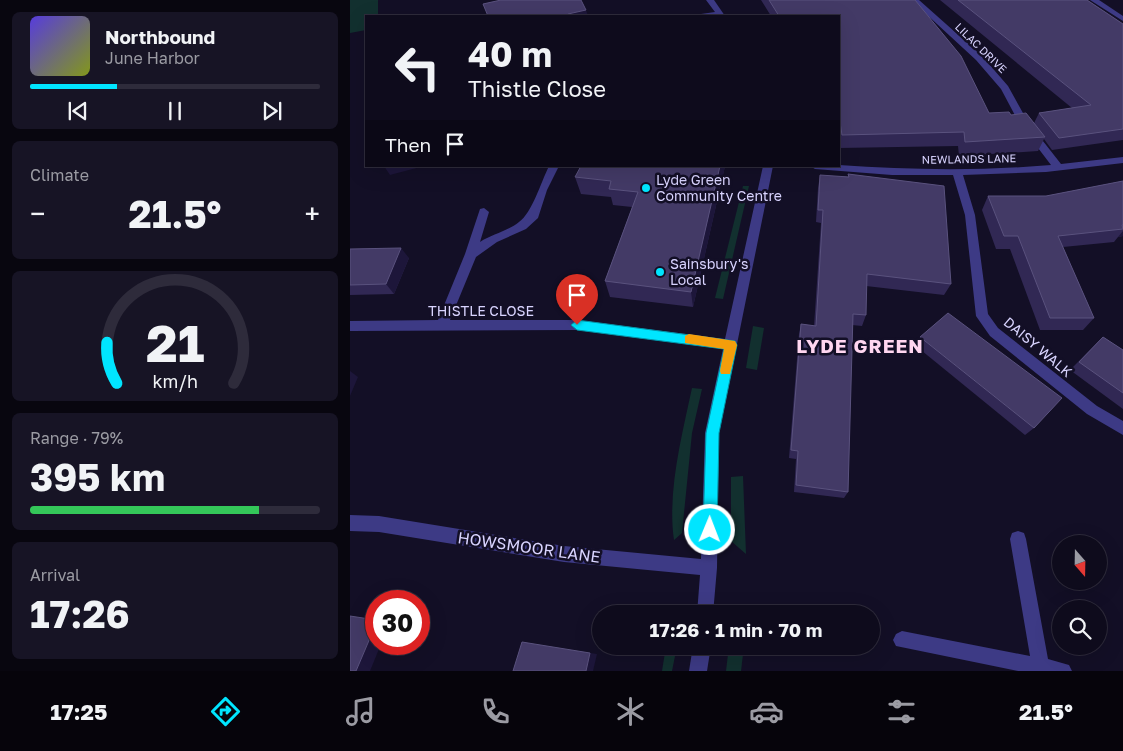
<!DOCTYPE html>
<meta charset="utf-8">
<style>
:root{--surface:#0e0b1c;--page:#171425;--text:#f1f3f6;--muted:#9b9ba3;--line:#2e2b3b;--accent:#00e5ff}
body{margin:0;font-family:"Golos Text",sans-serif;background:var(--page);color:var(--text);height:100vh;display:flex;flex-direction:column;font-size:19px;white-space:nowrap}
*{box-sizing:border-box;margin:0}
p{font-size:16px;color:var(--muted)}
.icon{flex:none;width:28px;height:28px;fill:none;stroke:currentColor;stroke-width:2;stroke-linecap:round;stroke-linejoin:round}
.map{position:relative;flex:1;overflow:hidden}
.sheet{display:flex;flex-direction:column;gap:12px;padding:12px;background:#08060f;width:350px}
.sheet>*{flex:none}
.banner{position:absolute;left:15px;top:15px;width:475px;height:152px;border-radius:0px;box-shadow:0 5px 20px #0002,0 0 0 1px var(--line);background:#0e0b1c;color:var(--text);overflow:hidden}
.needle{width:32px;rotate:160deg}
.buttons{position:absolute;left:702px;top:535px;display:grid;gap:10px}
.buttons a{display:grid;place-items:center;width:55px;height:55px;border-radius:50%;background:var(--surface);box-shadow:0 5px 20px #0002,0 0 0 1px var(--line);font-size:25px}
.speed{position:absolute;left:15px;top:590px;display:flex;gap:10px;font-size:25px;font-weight:700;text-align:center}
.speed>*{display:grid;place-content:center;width:65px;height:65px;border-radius:50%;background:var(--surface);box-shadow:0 5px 20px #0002,0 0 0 1px var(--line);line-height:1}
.speed .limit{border:8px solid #d22;background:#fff;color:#111}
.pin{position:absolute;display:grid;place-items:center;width:42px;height:42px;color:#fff;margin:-51px -21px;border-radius:50% 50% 50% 0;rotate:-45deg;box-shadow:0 0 5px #0007}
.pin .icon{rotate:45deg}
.me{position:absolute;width:55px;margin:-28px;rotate:1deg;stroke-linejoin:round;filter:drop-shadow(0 0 4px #0008)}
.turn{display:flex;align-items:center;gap:18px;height:105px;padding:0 20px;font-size:22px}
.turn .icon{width:65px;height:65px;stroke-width:2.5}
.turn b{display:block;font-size:35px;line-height:42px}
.then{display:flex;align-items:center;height:48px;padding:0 20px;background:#0003;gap:10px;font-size:19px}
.big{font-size:38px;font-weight:700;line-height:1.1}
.sheet .card{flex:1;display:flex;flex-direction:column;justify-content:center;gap:8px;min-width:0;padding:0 18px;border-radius:8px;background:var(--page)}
.sheet .dial{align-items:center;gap:0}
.dial svg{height:130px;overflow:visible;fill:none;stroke:var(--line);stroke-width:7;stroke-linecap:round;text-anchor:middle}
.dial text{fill:var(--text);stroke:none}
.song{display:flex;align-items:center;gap:15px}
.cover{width:60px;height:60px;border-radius:8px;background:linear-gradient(135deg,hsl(250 70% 55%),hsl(70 70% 35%))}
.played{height:5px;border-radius:2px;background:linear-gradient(90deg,var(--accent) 30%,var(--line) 30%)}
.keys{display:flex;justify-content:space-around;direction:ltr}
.heat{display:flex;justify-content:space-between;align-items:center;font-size:28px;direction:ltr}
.charge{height:8px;border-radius:4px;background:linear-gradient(90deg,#34c759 79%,var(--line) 0)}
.trip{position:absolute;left:242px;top:605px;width:288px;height:50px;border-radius:25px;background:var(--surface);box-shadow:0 5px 20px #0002,0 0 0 1px var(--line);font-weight:700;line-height:50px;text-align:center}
.tabs{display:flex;height:80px;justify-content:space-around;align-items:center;background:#06040b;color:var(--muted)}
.tabs .icon{width:35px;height:35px}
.tabs .on{color:var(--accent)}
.tabs b{font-size:22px;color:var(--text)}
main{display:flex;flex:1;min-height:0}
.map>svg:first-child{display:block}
.green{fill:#12302f}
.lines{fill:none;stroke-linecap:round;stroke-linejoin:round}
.minor{fill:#3d3a85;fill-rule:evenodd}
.wall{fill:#312854}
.shaded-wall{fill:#1d163a}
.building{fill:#433a66;stroke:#5a527e}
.route{fill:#00e5ff;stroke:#0095a6}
.slow{fill:#f59e0b}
.poi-dot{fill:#00e5ff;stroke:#130f26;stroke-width:2}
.labels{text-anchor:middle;stroke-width:5;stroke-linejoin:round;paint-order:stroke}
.far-street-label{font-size:11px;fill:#d9d4ff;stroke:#130f26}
.poi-label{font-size:14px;fill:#d9d4ff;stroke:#130f26;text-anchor:start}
.street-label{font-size:14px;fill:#d9d4ff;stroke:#130f26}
.near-street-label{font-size:16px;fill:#d9d4ff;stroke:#130f26}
.district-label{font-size:19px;font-weight:bold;letter-spacing:1px;fill:#ffd6f0;stroke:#130f26}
</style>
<main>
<section class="sheet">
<div class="card">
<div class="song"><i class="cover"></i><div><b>Northbound</b><p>June Harbor</p></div></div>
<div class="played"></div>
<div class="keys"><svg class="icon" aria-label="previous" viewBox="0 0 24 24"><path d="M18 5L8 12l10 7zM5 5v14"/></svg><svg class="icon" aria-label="pause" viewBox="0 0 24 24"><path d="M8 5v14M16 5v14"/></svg><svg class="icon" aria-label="next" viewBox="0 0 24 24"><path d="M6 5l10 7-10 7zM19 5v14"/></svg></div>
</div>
<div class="card"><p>Climate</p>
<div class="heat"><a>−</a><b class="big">21.5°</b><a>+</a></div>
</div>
<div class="card dial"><svg viewBox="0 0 100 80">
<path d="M14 69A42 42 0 1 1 86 69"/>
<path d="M14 69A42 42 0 0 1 8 44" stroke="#00e5ff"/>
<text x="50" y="56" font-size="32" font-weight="700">21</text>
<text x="50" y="72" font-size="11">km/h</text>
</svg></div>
<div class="card"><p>Range · 79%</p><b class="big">395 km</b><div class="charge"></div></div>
<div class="card"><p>Arrival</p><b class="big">17:26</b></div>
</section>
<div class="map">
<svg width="773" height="671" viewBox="0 0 773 671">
<rect width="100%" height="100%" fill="#130f26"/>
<g class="green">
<polygon points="0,0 28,0 28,16 16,16 16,30 0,33"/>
<polygon points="393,186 399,186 373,299 365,298"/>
<polygon points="403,326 414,328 407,370 396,368"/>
<path d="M342,388L352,389L342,433L332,533L324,540C317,492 332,435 342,388Z"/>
<polygon points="393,476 396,554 381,541 381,477"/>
<polygon points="316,646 327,646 322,671 312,671"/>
<polygon points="379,646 394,646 391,671 376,671"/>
</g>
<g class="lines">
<g class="minor">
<polygon points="356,0 364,0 375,16 350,16 351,14 365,12"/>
<path d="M561,0H569L632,56L658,86L678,122L711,164L773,157V163L696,172L613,175L625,215L638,314L648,328L747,406L773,421V435L737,414L640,336L626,316L615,215L603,175H542L465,169L460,166H489V165C559,170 631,171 701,165L669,123L651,89L626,60Z"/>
<polygon points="740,0 749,0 773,16 773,21"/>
<path d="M199,166H209L197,190L188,218L176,229L147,242L126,257L100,320H227L375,339L413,166H423L369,433L367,568L363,614H347L350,575L214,562L29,532L0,531V515L29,516L214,546L351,559L355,433L373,349L227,330L0,331V321L88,320L115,254L130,209L134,208L139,212L130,242C142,234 158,231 169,222C182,213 191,182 199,166Z"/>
<polygon points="668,531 674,533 676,539 698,659 719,665 722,671 668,671 546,646 543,640 546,634 552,631 680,656 660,539 662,533"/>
<polygon points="343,646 361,646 357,671 339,671"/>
</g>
</g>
<g class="wall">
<polygon points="411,0 565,0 639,113 661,115 684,123 689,113 722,108 590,0 737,0 773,24 773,140 702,150 694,139 688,151 609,156 608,146 489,148 489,16 421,16"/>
<polygon points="231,166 375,166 343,307 260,297 255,281 282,207 263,205 261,197 231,194 225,177"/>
<polygon points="498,174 601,284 594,295 516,286 516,315 512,326 502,325 498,492 494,498 444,492 446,459 439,458 449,334 451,324 464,326 471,223 466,222 468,188 470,175 498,177"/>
<polygon points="773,181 773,236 768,237 764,242 713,247 744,318 733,330 690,330 660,249 646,249 632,210 638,196 696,196"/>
<polygon points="0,249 59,258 44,294 0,295"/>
<polygon points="570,337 684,428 675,435 566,346"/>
<polygon points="753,337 773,350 773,409 720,370"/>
</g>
<g class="shaded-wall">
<polygon points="236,10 238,16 218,16 218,14"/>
<polygon points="34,166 74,166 40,175"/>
<polygon points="370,166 375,166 343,307 341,292"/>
<polygon points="773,231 773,236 768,237"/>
<polygon points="51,248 59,258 44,294 36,284"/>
<polygon points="0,371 8,377 0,396"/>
<polygon points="26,624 26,644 31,644 20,671 6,671"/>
<polygon points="240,653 247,654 243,671 236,671"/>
</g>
<g class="building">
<polygon points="151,0 231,0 236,10 218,14 219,16 138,16 133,4"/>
<polygon points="419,0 565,0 611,56 639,113 659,112 661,115 676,113 695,137 615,142 614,132 492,135 490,122 489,122 489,16 429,16"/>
<polygon points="608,0 737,0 773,24 773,129 709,138 689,113 741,105"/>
<polygon points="231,166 370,166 341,292 255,281 288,192 259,189 261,181 225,177"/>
<polygon points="498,174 594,186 601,284 517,274 516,315 503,314 498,492 446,485 448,451 441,450 451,324 466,326 473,210 468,210 470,175 499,177"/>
<polygon points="773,181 773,225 772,225 773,229 708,236 744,318 700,318 668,236 654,236 638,196 696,196"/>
<polygon points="51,248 36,284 0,285 0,249"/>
<polygon points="598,313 712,398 684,428 570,337"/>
<polygon points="753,337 773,350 773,393 729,362"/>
<polygon points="0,616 26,620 26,624 6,671 0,671"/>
<polygon points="172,642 240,653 236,671 163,671"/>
</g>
<polygon class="route" points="227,320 385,341 387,345 369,433 367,530 365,535 360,537 355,535 353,530 356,433 374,349 227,330 221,325"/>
<polygon class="slow" points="339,334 385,341 387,345 380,374 371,374 370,371 374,349 335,343 335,336"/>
<g class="poi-dot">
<circle cx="296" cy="188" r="5"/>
<circle cx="310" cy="272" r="5"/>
</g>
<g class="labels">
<g class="far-street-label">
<text transform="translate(631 48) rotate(44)" y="4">LILAC DRIVE</text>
<text transform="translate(619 159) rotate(-1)" y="4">NEWLANDS LANE</text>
</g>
<g class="poi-label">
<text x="306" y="185">Lyde Green<tspan x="306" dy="16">Community Centre</tspan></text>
<text x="320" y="269">Sainsbury's<tspan x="320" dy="16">Local</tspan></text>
</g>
<g class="street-label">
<text x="131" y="316">THISTLE CLOSE</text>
<text transform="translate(688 347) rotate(40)" y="5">DAISY WALK</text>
</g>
<g class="near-street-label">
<text transform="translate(179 547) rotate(8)" y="6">HOWSMOOR LANE</text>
</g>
<g class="district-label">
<text x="510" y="353">LYDE GREEN</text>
</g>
</g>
</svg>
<div class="buttons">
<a><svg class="needle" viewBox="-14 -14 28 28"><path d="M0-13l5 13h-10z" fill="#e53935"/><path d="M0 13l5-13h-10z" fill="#9b9ba3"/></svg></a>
<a><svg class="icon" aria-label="search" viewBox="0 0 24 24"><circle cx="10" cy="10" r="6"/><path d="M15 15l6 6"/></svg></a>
</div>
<div class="speed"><div class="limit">30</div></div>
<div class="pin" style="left:227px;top:325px;background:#d93025"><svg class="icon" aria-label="arrive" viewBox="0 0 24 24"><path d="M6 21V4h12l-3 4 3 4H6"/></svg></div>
<svg class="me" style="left:360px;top:530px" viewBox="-20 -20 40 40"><circle r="17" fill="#00e5ff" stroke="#fff" stroke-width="3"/><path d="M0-11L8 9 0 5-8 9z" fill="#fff"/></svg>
<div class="trip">17:26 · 1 min · 70 m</div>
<div class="banner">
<div class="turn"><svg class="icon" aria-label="left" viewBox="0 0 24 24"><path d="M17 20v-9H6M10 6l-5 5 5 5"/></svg><div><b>40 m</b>Thistle Close</div></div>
<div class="then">Then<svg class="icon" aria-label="arrive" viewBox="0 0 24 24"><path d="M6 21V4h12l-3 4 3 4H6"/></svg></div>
</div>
</div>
</main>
<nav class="tabs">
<b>17:25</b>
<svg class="icon on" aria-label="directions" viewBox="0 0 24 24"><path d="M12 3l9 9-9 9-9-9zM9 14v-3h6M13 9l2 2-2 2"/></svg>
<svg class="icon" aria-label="music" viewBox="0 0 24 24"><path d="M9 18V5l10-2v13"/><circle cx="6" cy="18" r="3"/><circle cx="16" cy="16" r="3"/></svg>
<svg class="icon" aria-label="phone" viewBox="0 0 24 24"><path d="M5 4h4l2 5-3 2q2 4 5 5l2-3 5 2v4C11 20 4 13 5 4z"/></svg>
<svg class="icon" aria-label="climate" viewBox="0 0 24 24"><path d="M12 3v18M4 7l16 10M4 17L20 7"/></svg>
<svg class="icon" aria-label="car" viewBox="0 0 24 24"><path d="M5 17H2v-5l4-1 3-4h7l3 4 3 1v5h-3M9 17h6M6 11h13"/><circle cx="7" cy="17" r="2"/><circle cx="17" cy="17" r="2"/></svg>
<svg class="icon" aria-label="filters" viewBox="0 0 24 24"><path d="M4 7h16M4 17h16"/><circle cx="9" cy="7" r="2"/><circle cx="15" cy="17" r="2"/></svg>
<b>21.5°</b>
</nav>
